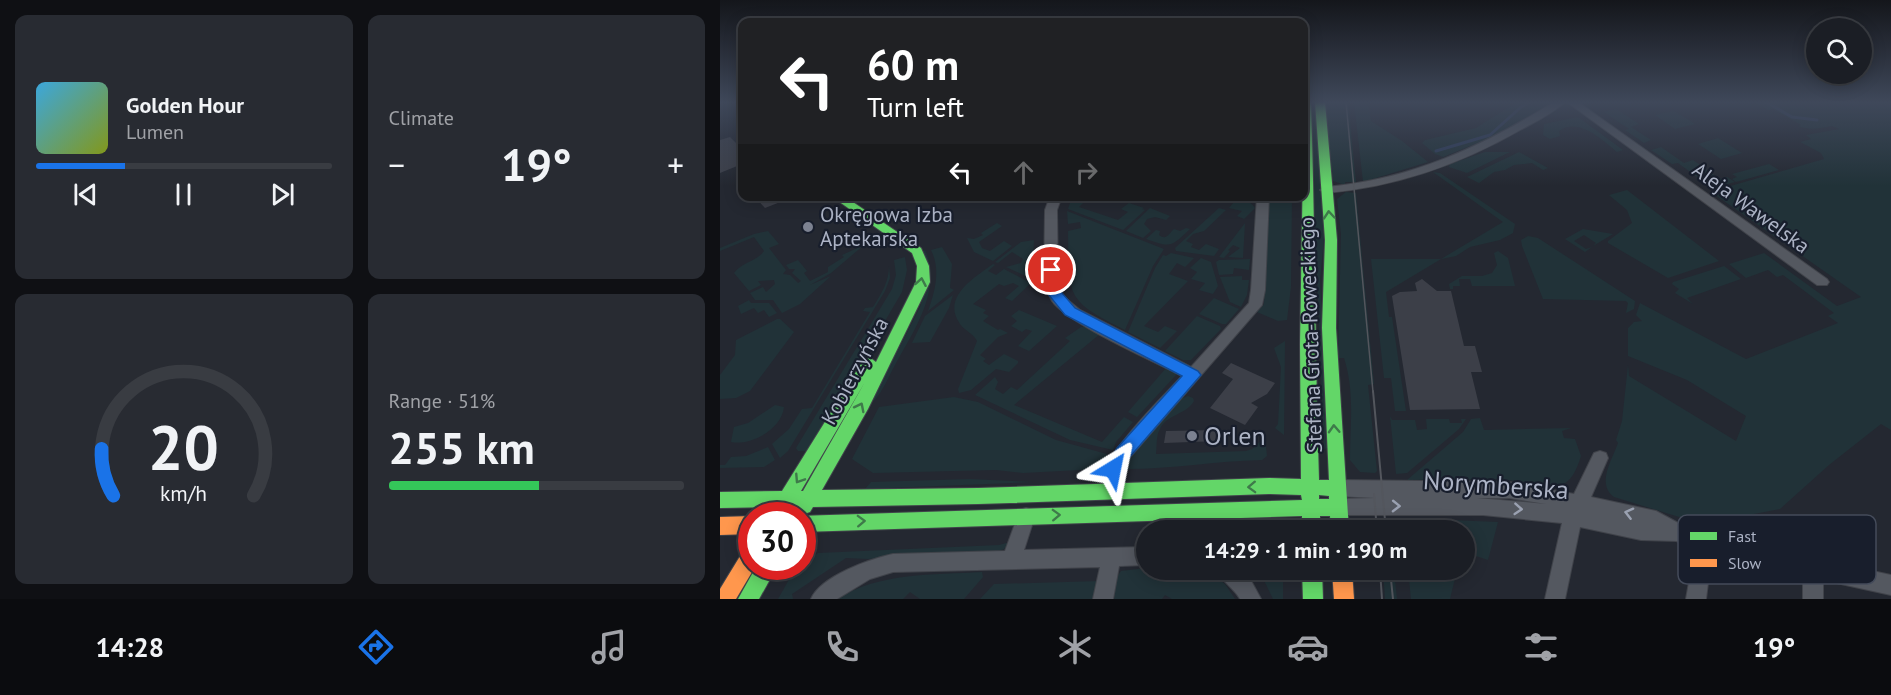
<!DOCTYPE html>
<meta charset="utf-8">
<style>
:root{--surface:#1b1e25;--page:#282b32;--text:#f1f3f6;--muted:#a0a2a7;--line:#393c42;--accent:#1a73e8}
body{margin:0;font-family:"PT Sans",sans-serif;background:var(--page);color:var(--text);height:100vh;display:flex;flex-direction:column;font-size:22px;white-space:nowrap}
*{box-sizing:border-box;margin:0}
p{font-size:20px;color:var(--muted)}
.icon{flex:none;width:33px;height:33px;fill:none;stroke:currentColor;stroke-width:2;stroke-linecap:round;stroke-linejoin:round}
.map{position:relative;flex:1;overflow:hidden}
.details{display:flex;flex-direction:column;gap:15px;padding:15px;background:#0f1014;width:720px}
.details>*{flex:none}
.guide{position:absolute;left:18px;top:18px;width:570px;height:183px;border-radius:12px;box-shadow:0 3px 15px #0003,0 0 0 2px var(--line);background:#202124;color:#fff;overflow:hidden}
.fabs{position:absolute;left:1086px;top:18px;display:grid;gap:12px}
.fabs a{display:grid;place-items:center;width:66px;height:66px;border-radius:50%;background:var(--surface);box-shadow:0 3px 15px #0003,0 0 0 2px var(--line);font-size:30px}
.speed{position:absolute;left:18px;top:502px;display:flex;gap:12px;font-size:30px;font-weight:700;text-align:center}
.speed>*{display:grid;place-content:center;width:78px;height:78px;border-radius:50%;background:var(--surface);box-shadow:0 3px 15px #0003,0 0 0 2px var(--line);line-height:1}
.speed .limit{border:9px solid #d22;background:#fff;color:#111}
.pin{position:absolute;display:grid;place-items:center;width:51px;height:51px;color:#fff;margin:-26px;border:3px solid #fff;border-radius:50%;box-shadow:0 2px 6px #0007}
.me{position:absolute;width:66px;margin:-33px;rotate:35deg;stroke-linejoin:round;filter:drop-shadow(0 0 4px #0008)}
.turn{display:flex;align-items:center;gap:21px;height:126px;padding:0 30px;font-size:27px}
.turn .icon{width:78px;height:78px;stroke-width:2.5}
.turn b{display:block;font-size:42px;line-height:51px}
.lanes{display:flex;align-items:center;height:57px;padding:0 30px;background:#0003;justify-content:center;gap:30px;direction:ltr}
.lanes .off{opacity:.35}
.big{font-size:45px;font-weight:800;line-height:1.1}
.details .card{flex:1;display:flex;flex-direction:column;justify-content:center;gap:9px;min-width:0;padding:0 21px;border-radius:12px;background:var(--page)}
.details .dial{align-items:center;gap:0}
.dial svg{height:156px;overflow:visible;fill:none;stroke:var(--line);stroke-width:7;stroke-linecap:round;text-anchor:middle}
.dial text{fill:var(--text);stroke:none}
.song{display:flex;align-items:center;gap:18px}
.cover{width:72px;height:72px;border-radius:9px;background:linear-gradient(135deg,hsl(200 70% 55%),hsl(70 70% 35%))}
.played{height:6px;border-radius:3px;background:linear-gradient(90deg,var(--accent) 30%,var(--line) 30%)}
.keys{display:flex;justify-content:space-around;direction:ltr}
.heat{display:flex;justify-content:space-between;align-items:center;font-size:33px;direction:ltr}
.charge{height:9px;border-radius:4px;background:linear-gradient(90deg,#34c759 51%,var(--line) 0)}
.details .tiles{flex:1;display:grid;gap:15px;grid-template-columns:repeat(2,1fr)}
.trip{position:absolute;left:416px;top:520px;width:339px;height:60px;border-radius:30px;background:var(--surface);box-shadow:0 3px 15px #0003,0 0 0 2px var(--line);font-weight:800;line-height:60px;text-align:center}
.tab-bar{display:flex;height:96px;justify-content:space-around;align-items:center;background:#0b0c0f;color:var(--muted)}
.tab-bar .icon{width:42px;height:42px}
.tab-bar .on{color:var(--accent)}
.tab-bar b{font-size:27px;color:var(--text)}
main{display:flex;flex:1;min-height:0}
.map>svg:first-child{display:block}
.green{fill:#213238}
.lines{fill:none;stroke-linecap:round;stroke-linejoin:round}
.stream{stroke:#2e3c5a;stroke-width:3}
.building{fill:#3c3f48}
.street-casing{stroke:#40434a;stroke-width:2}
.fast-casing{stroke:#40434a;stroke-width:2}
.slow-casing{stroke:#40434a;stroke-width:2}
.street{fill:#545860;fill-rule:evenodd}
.fast{fill:#63d668;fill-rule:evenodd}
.slow{fill:#ff974d;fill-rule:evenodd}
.tram-far1{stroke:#53565d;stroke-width:1.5}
.tram{stroke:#53565d;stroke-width:2}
.oneway{stroke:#3e7a4a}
.oneway2{stroke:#9aa1b1}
.route{fill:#1a73e8;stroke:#114b97;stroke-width:1.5}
.poi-dot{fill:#7c8291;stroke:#181e2c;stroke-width:2}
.labels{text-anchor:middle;stroke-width:4.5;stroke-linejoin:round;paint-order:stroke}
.street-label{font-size:21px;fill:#acb3c5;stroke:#181e2c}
.poi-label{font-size:21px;fill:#acb3c5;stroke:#181e2c;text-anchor:start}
.near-poi-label{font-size:26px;fill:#acb3c5;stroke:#181e2c;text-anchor:start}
.near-street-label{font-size:26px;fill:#acb3c5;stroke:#181e2c}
.key{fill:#181e2c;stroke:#444b5a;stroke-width:1.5}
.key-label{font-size:16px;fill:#acb3c5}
</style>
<main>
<section class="details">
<div class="tiles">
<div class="card">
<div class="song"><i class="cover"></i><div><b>Golden Hour</b><p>Lumen</p></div></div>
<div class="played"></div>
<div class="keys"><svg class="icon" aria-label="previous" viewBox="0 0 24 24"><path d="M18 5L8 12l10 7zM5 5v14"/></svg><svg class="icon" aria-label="pause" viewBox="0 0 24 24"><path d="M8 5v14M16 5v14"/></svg><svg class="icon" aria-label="next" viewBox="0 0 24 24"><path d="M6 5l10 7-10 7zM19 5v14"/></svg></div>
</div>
<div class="card"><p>Climate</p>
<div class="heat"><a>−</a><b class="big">19°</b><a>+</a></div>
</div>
<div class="card dial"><svg viewBox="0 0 100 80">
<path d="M14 69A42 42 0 1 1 86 69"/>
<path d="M14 69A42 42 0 0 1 8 45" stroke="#1a73e8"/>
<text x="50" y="56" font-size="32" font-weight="700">20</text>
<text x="50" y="72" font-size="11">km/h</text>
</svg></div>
<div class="card"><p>Range · 51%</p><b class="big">255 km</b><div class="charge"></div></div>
</div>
</section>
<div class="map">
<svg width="1171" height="599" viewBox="0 0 1171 599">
<rect width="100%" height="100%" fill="#242831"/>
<g class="green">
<polygon points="590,102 596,102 604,239 600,280 608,448 604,449"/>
<polygon points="605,102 628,102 636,182 625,182 625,185 613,181"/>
<polygon points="634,102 648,102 651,121 682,141 708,162 643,182"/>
<polygon points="797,102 832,102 780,134 723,157 715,154 702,143 705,140 756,128"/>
<path d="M1171,102V430L1161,424L1109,465L1060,509L982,524L894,497C876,484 892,460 898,443L896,440L902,421L908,365L909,376L1016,441L1026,416L967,380L908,356V328L914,322L922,321L916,315L920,303L1026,359L1118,323L1108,316L1114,313L1063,275L1057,277L1048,270L1026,278L1009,264L1044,253L1117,306L1141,297L994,194L993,191L1104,159L1101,153L1080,142L1091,139L1086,135L1119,129L1112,126C1101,128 1090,131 1078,126L1081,125L1053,109L1048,110L1036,103Z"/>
<polygon points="896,109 919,124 911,127 931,140 924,143 905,130 909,129 884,112"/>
<polygon points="954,111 975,124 955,129 935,115"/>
<path d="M858,117L903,150L897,152C882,140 859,117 839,131L840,136L830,139L823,135L824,124Z"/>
<polygon points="998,138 1022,153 1001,159 978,144"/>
<polygon points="941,147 964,163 973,160 1000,179 1007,177 1015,182 988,189 992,188 958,163 952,164 931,150"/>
<polygon points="765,152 790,152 747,173 729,167 730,164"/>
<polygon points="799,152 828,168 823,170 812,163 794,165 785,170 774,172 759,183 747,177"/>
<polygon points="1049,164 1059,170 1016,182 1012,179 1017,177 1012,174"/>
<polygon points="713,172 720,173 795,224 793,233 780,240 750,247 736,256 721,259 666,292 669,317 672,317 686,411 675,411 671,378 664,378 651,259 721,259 783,222"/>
<polygon points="907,190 999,261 948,278 888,243 888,241 912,223 907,210 889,195"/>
<path d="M626,192L636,193L654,384L648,385L657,471L655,473L640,472L630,460C630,425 635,392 624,358H618L621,234L617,199Z"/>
<polygon points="361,196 367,199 359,207 398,220 408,212 401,209 409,203 424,208 422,209 425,210 403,230 348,209 352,197"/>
<path d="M499,197C511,196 528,197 535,208L524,219L517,216L522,211L509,208L514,202Z"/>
<polygon points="548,197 572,197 571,287 567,320 558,321 537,312 544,304"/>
<polygon points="430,208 450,216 446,220 435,217 427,219 424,224 431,231 423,238 406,231"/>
<polygon points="499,208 506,210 484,231 473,234 466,241 473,244 471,247 479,250 486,244 499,249 494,256 456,251 455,248"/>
<path d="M347,211L444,249L433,266L405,330C345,300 349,297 348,231L361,228L360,222L348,224Z"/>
<polygon points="277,223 282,226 259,242 262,248 270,251 284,241 292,246 273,261 254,252 247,238 254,239 263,235 261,233"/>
<polygon points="525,223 523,258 508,257 520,248 513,245 508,250 510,251 504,258 499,257"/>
<path d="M466,228L470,229C451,247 451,248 426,239L436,230L440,231L439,235C447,241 449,233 454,229L460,231Z"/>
<polygon points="863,229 893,234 873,246 876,243 864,235 854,241 866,249 872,247 865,252 845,239"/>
<path d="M48,231L59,244L49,248L66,270L63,274L70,275L78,283L81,281L72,273L75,269H69L66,265L78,260L87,271L84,273L90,281L108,272V267L124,257L122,255L144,245L111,273L90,285L111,276L80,304L62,313L53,300H35L30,293L43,287L46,292L55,284L54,280L38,281L41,285L29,291L14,273C22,262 36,262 44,251L34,237L0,251V248L34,234Z"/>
<polygon points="808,236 818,238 915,301 914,309 906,313 908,303 906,301 823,299 802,246 801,240"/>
<polygon points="314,240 312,279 286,267 301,263 303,259 292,252 278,263 275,262 301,242"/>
<path d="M222,247L232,264L230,288L234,290L208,311C215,291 221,270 211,250Z"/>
<path d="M205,250C223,289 193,332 175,365C169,376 163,391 154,401L153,399L200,307L205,291L202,252Z"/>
<polygon points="778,251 788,258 795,286 752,286 750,279 739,279 740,286 733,286 733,289 730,289 729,284 742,276 762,276 772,273 777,265 774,253"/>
<polygon points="451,253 474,258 465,267 457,263 449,274 468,281 424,326 438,332 445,326 457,331 440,348 408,332 435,268 443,255 446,256"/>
<polygon points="185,257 187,270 182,292 89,451 78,451 76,448 172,289 176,275 174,260"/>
<polygon points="481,258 491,262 498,286 493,294 479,290 485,283 471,279 477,272 470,268"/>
<polygon points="530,259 529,270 514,268 513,274 499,275 496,262 499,260"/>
<path d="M273,264L275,265L268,271L276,275L284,269L311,283L292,301L285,298L299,286L293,283L284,286L279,284L253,304L266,310L263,313L269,316L263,321L278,330L280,329L288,333L278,337L260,355L266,359L263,361L269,365L284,354L298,361V363L289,372L276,369L251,390L239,393L238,389L257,341C253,333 245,331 240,324C221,297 254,278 273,264Z"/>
<path d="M169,266L170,278L165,291L68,451L60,458L52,444L69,429L82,409L92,408L150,312L143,311L145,308L153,307C161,294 169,282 169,266Z"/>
<polygon points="1004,266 1021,279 967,298 973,304 955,293 959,289 952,284 953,282"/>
<polygon points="522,276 522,280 529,280 527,295 521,307 510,302 500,277"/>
<polygon points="233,295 229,308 210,342 192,343 205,316"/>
<polygon points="494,298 519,309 506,324 502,324 479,314"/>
<polygon points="29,300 31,303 49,303 57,313 49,317 44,310 38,313 34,308 21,314 18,306"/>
<polygon points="299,310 337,326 309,351 298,346 312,331 306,329 302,332 291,326 297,321 291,316"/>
<polygon points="477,316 500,326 501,329 471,360 463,360 445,351"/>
<polygon points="57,319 60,319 74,332 30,391 16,398 0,399 0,375 15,355 16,340"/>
<polygon points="361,327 368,327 380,334 294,405 382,442 404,417 413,422 396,442 393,450 350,440 255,395 275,377 278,382 275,389 283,394 291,387 297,390 350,341 345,338"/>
<polygon points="565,341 564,435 555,428 558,424 561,367 554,348"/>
<polygon points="447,367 457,374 417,417 408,412"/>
<path d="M468,396L473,398L474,401C466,415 447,414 440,429C436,435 437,446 436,454L526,451L532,449L545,437L547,456L542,460C496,461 452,469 406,469V464L403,462L458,400Z"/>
<polygon points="234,397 258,402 336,440 387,454 379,469 303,473 276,470 153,473 132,459 159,407"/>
<path d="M55,405L64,407C62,429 31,446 11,442L14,427L28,423Z"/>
<polygon points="670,416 672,420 695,420 697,430 707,429 706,419 729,419 730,423 742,423 741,419 746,419 739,429 687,473 676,474"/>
<path d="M760,418L764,430L851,428L842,431L844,438L855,439L861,456C857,468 852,484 837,486L779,479L687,480L743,432L751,419Z"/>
<polygon points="48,447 55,460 44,467 0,468 0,465 5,465 11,457 26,456"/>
<polygon points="250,479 314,482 145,489 151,482"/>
<polygon points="682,518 778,522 768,560 744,552 744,531 683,531"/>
<polygon points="290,542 284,549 275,553 148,559 126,558 72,594 73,599 58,599 75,569 82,567 83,564 98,553 279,545"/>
<polygon points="426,568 486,571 505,584 515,599 452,599 445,595 442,599 394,599 397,577 401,571"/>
<polygon points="539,570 563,570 563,599 553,599"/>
<polygon points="663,570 674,570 677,599 665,599"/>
<polygon points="688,570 737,570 730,599 691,599"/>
<path d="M262,572L263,577L244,599H200L190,592L183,599H117C160,572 213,575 262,572Z"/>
<polygon points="380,581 376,599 260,599 274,584"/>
</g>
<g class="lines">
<g class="stream">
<polyline points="1046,102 1072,117 1097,120"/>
<polyline points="716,151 770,135 801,107 810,102"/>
</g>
</g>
<g class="building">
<polygon points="10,137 22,149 22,164 0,173 0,140"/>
<polygon points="34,196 73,196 73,197 45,208"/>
<polygon points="702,279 717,291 731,291 744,346 755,346 762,372 751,372 760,409 690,410 672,296 680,292 697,291 695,283"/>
<polygon points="511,363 555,383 547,394 531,403 538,407 525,425 490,408 513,379 502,373"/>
<polygon points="499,430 498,441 444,443 446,431"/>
</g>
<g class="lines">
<defs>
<g id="street">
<path d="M834,102H845C833,113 817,121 802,129C741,164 677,187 606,193L600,190L606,187C692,179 761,147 834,102Z"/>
<polygon points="847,102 858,102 1107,279 1109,282 1107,285 1097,285"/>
<path d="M330,196H342L337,210L338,279L343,296L360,310L471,367L529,303L531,290L537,196H549L545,290L542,305L405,463L394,497L388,499L382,497C368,467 442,398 462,376C434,361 348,324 332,301C328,294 326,287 324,279L325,210Z"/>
<path d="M880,451L886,453L888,458L871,497L936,511L960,524L1093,558L1171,575V595L1103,580V599H1083V575L956,541L921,540L860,527L845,599H825L842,523L763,515H618L612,513L609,507L612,501L618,499L656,498L617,496L611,494L608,488L611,482L617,480L789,482L854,494L874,453ZM757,498H789L826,504Z"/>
<path d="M306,508L312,510L315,516L304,550L426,547V565L399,566L393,599H373L380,567L173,572L150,579L117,599H91C101,576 150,559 173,554L285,551L300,510Z"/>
<polygon points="980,557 987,560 990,567 986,599 966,599 973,560"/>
<path d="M497,570H521L529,577L541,599H520C514,588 502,582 497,570Z"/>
</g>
<g id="fast">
<path d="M584,102H591C595,228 595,354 599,480H609L602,328L605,240L595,102H605L617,240L616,328L629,531H611L610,516H600V531H582V516L82,532V516H78L582,500L581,495L549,494L258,504L93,507L90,512L84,514L78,512L76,507H71L66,516H47L51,507L0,508V492L62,491L144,359L149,357L156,362L196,282L197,266L192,253L111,196H124L201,248L209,266L210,282L148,409L102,490L258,488L549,478L581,479L580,344ZM145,382L83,491H81ZM599,495L609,496V499H599Z"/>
<polygon points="36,567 57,567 39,599 18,599"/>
<polygon points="582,570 602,570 603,599 583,599"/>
</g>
<g id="slow">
<polygon points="32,516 32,534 0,535 0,517"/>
<polygon points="32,546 32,567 35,567 16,599 0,599 0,589 25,548"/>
<polygon points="612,570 632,570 634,599 614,599"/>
</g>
</defs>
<use href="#street" class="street-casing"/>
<use href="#fast" class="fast-casing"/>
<use href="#slow" class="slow-casing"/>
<use href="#street" class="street"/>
<use href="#fast" class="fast"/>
<use href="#slow" class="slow"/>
<polyline class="tram-far1" points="626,102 653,392"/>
<g class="tram">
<polyline points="653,391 666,531"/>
<polyline points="654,494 657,531"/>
<polyline points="660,570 662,599"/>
<polyline points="670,570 673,599"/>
</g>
</g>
<defs><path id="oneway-chevron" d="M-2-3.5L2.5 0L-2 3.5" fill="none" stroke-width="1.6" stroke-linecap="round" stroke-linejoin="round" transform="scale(1.5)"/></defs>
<g class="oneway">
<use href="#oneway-chevron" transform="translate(609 215) rotate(-95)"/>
<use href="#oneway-chevron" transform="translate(201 282) rotate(-80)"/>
<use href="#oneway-chevron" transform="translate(140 407) rotate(-63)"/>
<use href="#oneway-chevron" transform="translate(614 429) rotate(-93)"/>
<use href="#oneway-chevron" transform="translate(79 479) rotate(123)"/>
<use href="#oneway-chevron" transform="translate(532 487) rotate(178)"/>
<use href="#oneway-chevron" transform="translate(336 515) rotate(-2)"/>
<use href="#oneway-chevron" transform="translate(141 521) rotate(-2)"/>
</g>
<g class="oneway2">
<use href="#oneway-chevron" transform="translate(676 506) rotate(1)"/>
<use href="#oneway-chevron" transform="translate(798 509) rotate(4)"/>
<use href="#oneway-chevron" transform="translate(909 513) rotate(-166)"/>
</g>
<linearGradient id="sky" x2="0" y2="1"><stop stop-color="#14161b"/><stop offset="0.55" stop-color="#3f485a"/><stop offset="1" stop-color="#3f485a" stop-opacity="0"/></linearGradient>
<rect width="1171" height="186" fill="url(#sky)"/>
<polygon class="route" points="331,266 337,270 342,293 355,308 478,371 481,375 409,458 399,474 393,476 387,474 385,469 397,448 462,376 345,315 328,294 324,270"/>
<g class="poi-dot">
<circle cx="88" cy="227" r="6"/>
<circle cx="472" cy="436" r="6"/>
</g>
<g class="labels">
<g class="street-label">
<text transform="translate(1031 208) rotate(36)" y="7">Aleja Wawelska</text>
<text transform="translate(591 335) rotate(-92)" y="7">Stefana Grota-Roweckiego</text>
<text transform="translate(135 371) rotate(-62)" y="7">Kobierzyńska</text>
</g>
<g class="poi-label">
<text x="100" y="222">Okręgowa Izba<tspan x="100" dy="24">Aptekarska</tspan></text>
</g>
<g class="near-poi-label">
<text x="484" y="445">Orlen</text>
</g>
<g class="near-street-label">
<text transform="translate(776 485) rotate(4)" y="9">Norymberska</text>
</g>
</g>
<rect x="958" y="515" width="198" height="69" rx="9" class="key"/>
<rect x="970" y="532" width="27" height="8" fill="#63d668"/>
<rect x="970" y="559" width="27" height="8" fill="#ff974d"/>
<g class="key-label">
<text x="1008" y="542">Fast</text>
<text x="1008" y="569">Slow</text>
</g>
</svg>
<div class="fabs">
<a><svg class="icon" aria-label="search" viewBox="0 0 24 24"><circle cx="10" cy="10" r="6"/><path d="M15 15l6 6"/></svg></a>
</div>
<div class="speed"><div class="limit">30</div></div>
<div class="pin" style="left:331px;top:270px;background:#d93025"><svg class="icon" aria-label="arrive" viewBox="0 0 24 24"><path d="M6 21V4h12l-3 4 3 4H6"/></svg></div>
<svg class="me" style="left:393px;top:469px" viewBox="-20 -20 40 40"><path d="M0-17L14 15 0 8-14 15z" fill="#1a73e8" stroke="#fff" stroke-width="4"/></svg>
<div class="trip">14:29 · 1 min · 190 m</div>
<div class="guide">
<div class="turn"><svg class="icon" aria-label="left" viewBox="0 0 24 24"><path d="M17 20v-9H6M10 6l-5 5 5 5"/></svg><div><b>60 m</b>Turn left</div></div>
<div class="lanes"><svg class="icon" aria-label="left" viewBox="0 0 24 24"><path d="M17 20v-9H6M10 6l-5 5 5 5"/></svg><svg class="icon off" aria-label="ahead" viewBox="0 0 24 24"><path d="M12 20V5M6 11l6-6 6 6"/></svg><svg class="icon off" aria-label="right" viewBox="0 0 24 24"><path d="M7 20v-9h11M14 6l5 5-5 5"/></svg></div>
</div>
</div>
</main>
<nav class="tab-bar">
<b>14:28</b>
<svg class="icon on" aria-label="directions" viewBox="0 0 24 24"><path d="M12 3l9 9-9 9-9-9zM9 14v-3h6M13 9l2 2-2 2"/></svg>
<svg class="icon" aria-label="music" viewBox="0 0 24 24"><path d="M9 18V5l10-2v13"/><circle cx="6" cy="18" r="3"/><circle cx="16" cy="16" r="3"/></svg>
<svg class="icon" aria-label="phone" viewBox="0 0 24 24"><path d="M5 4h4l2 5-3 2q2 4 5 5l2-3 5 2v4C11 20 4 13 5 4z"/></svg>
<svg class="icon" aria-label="climate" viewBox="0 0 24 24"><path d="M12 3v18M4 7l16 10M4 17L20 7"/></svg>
<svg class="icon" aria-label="car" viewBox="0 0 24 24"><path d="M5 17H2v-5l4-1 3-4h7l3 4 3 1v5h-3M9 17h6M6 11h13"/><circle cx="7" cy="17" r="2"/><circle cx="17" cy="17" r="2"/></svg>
<svg class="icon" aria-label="filters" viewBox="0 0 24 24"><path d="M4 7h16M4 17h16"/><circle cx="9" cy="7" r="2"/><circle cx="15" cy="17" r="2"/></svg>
<b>19°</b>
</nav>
